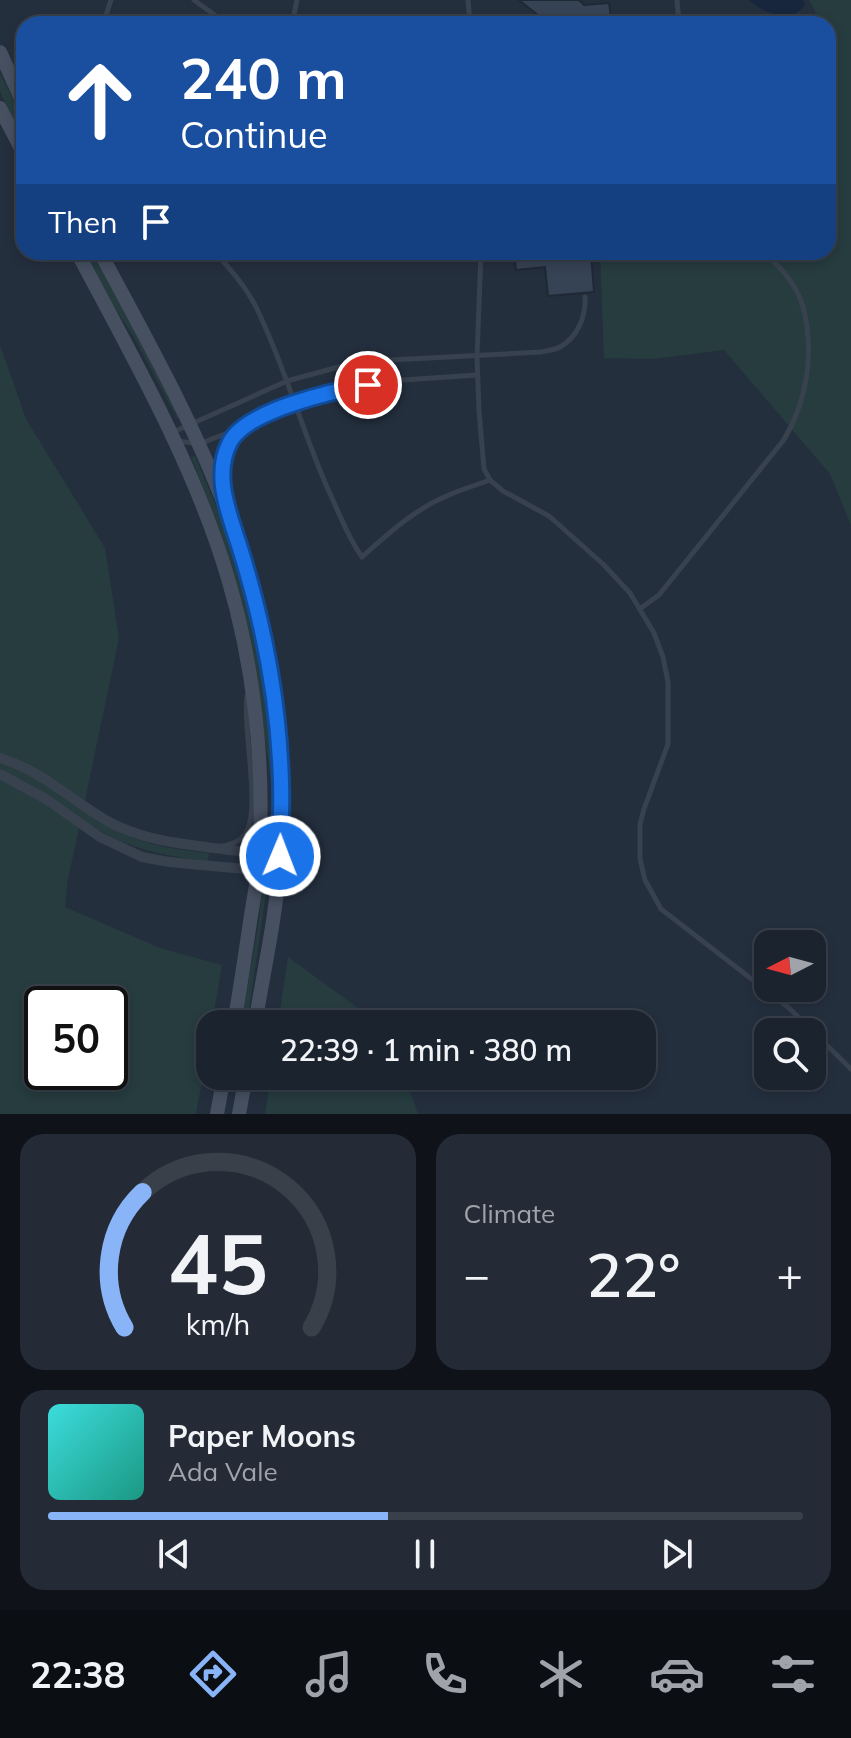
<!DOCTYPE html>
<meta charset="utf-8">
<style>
:root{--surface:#1b232e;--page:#242b36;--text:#f1f3f6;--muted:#a0a4aa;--line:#39404a;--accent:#8ab4f8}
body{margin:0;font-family:Mulish,sans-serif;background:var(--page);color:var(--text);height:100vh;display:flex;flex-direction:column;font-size:30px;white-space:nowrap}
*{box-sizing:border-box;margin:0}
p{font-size:26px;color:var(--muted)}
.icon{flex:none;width:44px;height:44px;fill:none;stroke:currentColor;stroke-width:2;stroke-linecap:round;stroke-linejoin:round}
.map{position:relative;height:1114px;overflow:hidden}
.drawer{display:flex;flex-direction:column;gap:20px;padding:20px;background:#0f1319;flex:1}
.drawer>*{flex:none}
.guide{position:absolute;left:16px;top:16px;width:820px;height:244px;border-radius:24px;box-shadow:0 4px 12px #0003,0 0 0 2px var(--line);background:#1a4fa0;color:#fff;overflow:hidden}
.needle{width:52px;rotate:264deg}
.buttons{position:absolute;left:754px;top:930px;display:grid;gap:16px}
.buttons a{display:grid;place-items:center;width:72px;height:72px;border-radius:16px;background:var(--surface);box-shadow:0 4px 12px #0003,0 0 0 2px var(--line);font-size:40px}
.speed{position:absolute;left:24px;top:986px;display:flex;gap:16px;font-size:40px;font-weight:700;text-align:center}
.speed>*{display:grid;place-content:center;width:104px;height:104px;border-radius:50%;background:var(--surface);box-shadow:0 4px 12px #0003,0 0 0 2px var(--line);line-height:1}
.speed .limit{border:4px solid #111;border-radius:12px;background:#fff;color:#111}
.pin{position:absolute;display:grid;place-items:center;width:68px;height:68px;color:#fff;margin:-34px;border:4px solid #fff;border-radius:50%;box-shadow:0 2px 8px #0007}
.me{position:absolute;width:88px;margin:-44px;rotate:1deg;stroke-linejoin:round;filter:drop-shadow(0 0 6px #0008)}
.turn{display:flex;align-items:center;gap:28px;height:168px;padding:0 32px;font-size:36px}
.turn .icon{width:104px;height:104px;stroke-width:2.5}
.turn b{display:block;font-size:56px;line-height:68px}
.then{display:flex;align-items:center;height:76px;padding:0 32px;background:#0003;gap:16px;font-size:30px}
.big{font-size:60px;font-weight:600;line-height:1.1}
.drawer .card{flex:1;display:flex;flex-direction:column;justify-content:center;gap:12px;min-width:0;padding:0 28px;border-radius:24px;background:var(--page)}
.drawer .dial{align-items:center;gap:0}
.dial svg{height:208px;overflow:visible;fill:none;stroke:var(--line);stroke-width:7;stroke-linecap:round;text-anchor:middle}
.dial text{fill:var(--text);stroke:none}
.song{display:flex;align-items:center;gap:24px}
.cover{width:96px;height:96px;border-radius:12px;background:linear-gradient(135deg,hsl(180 70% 55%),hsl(170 70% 35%))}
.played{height:8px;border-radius:4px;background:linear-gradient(90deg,var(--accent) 45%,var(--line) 45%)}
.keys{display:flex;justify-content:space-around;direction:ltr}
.heat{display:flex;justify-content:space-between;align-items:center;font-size:44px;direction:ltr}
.drawer .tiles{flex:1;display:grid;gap:20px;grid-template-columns:1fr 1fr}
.card:last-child{grid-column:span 2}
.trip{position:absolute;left:196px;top:1010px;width:460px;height:80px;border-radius:24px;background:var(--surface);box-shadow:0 4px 12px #0003,0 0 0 2px var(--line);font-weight:600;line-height:80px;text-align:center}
.tab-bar{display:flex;height:128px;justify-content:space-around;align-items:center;background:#0b0e12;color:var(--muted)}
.tab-bar .icon{width:56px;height:56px}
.tab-bar .active{color:var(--accent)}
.tab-bar b{font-size:36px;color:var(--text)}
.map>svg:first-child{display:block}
.green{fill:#263c3f;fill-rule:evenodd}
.water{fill:#17263c}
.building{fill:#364354;stroke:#1f2835;stroke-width:2}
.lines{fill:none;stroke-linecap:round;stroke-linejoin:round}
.service{stroke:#38414e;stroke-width:5}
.minor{stroke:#38414e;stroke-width:10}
.secondary{stroke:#465061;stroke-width:14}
.route-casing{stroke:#114b97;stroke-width:20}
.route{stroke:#1a73e8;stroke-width:14}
</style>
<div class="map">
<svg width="851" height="1114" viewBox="0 0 851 1114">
<rect width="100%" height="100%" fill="#242f3e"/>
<g class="green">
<polygon points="809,0 851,0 851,525 830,474 724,350 653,359 604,358 600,252 828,252 828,24 822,24"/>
<polygon points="0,74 24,119 24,140 0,92"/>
<polygon points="83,252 94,252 180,416 177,418 134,337 108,298"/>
<path d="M0,345L26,419L105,548L119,638L83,810C126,841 157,848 209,853L208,861C157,855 125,848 81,819L68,879L65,907L160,948L222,965L212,1024H210V1037L196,1114H0ZM42,1004H110V1072H42Z"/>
<polygon points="195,456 225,527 254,612 270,708 276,797 275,844 271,844 271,781 252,648 239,593 220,531 191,457"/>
<polygon points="263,886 267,886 247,1024 241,1024 258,926"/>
<polygon points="288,957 380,1024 278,1024"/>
<polygon points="271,1076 405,1076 418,1114 265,1114"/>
</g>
<path class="water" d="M749,0H803L805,5C791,25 763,13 749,0Z"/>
<g class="building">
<polygon points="519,0 579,0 584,5 609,3 612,24 549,24"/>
<polygon points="514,252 591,252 594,292 548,296 545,267 516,270"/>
</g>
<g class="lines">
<g class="service">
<polyline points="194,0 227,24"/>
<polyline points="468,0 470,24"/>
<polyline points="677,0 679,24"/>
<polyline points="103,24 111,0"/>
<polyline points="292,24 297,0"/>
<path d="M215,252C230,269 246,287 256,307C286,368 303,435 331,496C342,519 347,536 362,557C388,534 416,508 449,495C462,489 477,485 490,480"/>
<polyline points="481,252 477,357 479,411 484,469 490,480 503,491 549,516 603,564 630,593 654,633 663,657 668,682 668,744 644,809 640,824 640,859 645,880 661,909 789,1008 851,1069"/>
<path d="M171,433L287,381L346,365L390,360L541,352C546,351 555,350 560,347C578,337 586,316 585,297"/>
<polyline points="178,441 199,444 243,427 294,401 348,388 388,381 477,375"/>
<path d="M224,487C223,466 223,446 239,430"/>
<path d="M641,608L659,595L783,441C807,402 815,352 803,307C797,285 780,266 763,252"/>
<path d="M223,846C232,844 239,842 245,834C262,810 242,729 247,696"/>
</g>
<g class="minor">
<path d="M0,758C45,772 71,801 111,823C144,840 177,843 213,848C235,850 257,854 280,856"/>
<polyline points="0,774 46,799 100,837 142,857 169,862 279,872"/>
</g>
<g class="secondary">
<polyline points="0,52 24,105"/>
<polyline points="0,108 24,154"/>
<path d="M77,252C132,356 193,462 227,575C254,664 265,764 259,857C258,879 253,901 250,922C245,956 240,990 234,1024"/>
<path d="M100,252C144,335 192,419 225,507C268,618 287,738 280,857C277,913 264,969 255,1024"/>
<polyline points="217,1114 224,1076"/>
<polyline points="239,1114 246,1076"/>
</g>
</g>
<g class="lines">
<defs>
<path id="route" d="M280,856C280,832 282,807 281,783C279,701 263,620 238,542C228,511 213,474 230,442C247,410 333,391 368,385"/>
</defs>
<use href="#route" class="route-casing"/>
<use href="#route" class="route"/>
</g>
</svg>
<div class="buttons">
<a><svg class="needle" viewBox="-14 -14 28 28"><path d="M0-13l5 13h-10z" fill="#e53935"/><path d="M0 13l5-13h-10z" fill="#a0a4aa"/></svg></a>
<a><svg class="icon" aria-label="search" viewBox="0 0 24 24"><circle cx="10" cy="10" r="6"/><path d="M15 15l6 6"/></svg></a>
</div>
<div class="speed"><div class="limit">50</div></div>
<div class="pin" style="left:368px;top:385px;background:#d93025"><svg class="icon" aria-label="arrive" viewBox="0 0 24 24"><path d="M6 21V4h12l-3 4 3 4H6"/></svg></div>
<svg class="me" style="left:280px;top:856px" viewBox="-20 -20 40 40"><circle r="17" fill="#1a73e8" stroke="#fff" stroke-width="3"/><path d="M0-11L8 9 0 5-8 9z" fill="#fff"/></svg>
<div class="trip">22:39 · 1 min · 380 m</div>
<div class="guide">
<div class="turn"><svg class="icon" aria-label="ahead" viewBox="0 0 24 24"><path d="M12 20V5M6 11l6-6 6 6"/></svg><div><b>240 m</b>Continue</div></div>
<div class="then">Then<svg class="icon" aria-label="arrive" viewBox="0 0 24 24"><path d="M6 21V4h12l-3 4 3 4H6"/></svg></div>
</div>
</div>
<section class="drawer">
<div class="tiles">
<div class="card dial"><svg viewBox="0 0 100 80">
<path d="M14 69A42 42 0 1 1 86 69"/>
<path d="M14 69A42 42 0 0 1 21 17" stroke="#8ab4f8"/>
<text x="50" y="56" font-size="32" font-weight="700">45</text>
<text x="50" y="72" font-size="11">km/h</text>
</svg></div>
<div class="card"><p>Climate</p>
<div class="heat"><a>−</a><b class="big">22°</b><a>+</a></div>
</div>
<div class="card">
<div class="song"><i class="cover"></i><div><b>Paper Moons</b><p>Ada Vale</p></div></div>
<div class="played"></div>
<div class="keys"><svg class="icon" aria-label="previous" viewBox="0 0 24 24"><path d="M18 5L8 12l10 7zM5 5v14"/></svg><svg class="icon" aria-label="pause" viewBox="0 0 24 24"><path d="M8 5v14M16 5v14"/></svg><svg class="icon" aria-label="next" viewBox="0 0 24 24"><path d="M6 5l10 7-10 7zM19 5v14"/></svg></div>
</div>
</div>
</section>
<nav class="tab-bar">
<b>22:38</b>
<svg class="icon active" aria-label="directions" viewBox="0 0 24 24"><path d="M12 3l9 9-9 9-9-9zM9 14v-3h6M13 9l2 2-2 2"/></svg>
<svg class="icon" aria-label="music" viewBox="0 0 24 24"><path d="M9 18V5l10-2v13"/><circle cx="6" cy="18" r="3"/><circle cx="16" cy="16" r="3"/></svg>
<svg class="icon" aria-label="phone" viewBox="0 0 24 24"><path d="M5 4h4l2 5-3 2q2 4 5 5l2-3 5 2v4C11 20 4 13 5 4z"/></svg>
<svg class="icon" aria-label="climate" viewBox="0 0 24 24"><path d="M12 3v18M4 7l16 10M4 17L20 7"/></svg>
<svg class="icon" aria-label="car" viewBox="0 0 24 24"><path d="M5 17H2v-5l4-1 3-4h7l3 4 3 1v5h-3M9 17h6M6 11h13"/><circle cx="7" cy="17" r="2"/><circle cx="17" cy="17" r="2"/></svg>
<svg class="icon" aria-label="filters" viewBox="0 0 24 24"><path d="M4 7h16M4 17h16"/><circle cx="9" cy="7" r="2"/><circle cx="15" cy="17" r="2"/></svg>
</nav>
